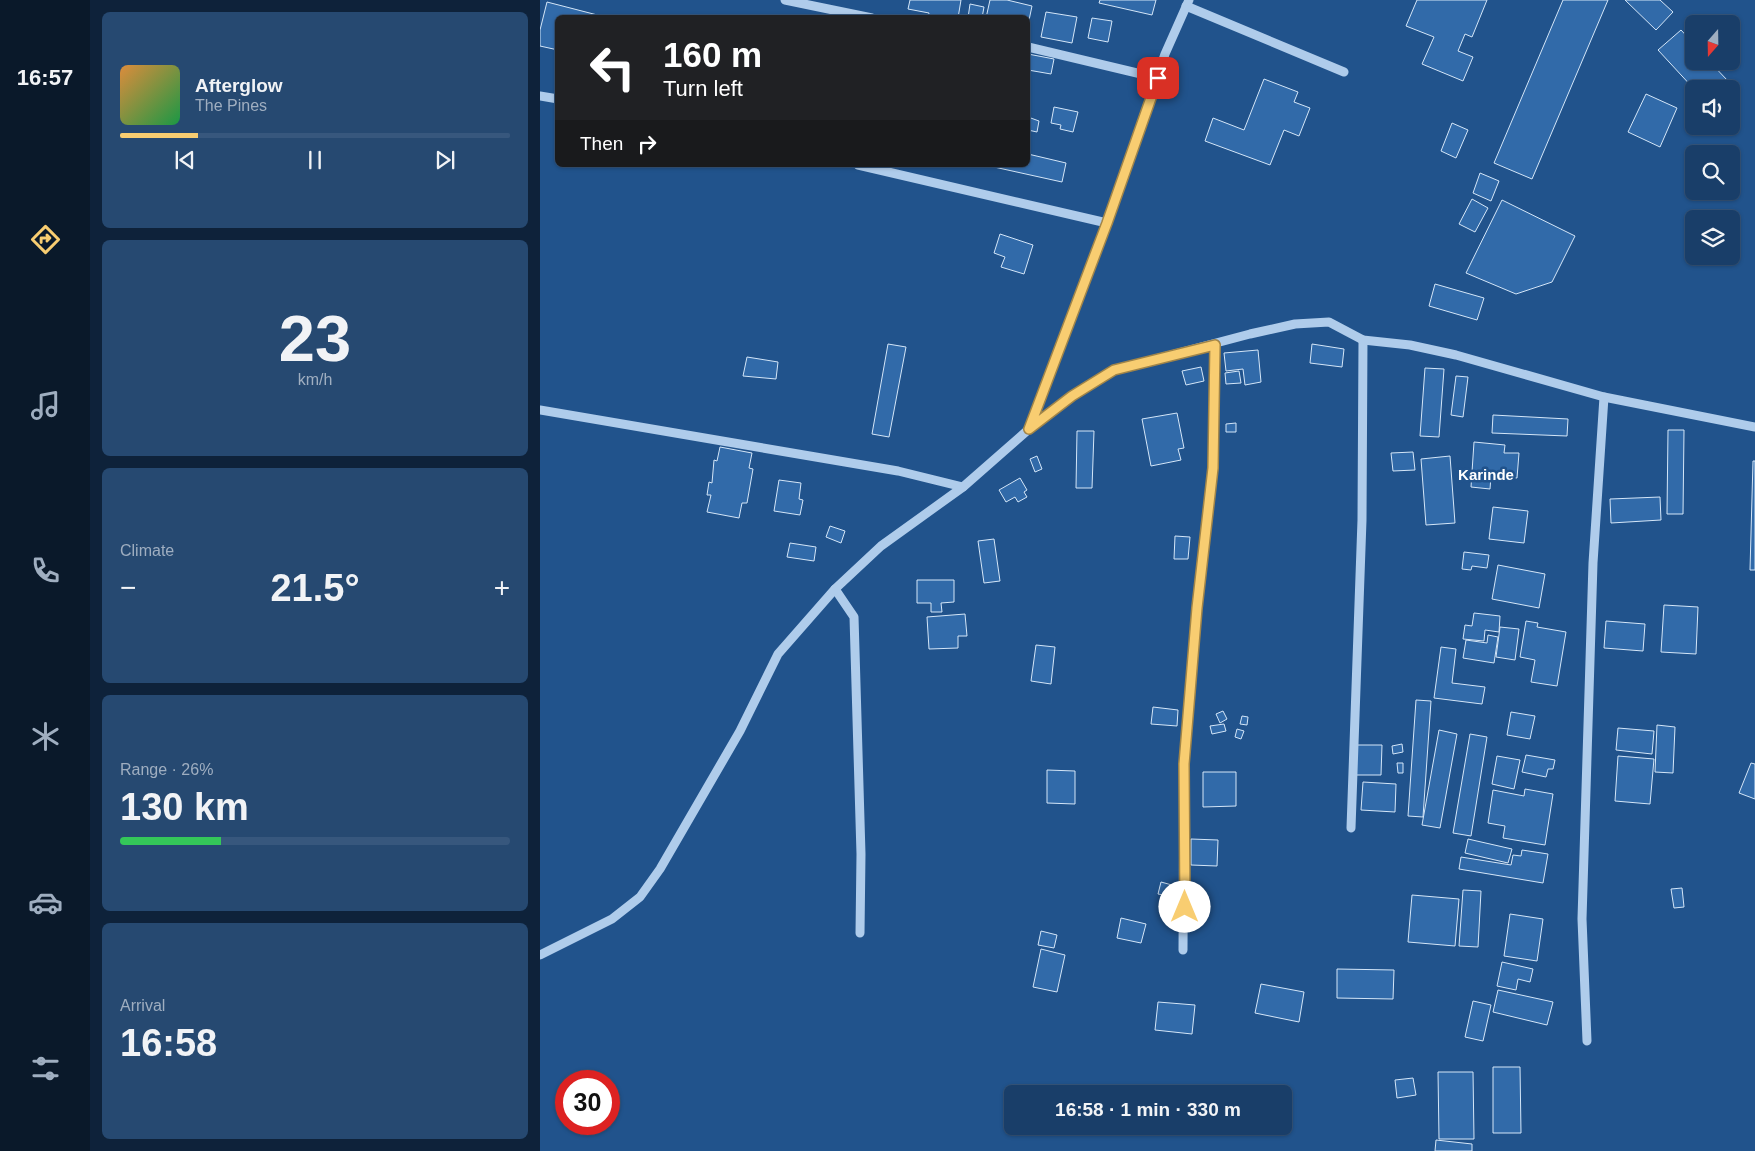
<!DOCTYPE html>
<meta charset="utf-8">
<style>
:root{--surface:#193e69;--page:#264971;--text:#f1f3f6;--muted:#9faec0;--line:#37577d;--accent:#f8cd71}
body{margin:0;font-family:Helvetica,sans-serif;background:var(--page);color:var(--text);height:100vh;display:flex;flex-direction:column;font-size:19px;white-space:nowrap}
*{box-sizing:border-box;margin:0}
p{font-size:16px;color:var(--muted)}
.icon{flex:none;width:28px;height:28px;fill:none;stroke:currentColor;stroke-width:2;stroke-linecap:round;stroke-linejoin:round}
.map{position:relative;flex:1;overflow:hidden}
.details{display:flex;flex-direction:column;gap:12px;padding:12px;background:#0e223a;width:450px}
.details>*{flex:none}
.hud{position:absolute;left:15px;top:15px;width:475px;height:152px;border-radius:8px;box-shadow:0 1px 4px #0004,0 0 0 1px var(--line);background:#202124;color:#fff;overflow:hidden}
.needle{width:32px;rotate:200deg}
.buttons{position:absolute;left:1145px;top:15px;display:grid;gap:10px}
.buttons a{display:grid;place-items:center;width:55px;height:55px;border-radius:8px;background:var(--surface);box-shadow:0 1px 4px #0004,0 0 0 1px var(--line);font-size:25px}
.speed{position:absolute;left:15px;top:1070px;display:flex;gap:10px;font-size:25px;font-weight:700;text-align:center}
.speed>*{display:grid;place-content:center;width:65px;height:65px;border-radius:50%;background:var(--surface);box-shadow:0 1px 4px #0004,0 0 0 1px var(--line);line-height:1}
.speed .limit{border:8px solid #d22;background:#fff;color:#111}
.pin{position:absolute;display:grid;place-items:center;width:42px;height:42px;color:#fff;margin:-21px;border-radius:10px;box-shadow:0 2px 8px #0006}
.me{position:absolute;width:55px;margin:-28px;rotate:0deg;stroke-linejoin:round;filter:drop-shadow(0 0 4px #0008)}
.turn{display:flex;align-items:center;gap:18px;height:105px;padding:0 25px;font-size:22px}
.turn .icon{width:65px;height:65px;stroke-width:2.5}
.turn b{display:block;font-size:35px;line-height:42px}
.then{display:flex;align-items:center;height:48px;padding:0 25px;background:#0003;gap:10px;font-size:19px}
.big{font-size:38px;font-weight:700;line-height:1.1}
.details .widget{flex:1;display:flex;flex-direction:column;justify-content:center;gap:8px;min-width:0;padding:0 18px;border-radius:8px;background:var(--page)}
.details .dial{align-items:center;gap:0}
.dial b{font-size:65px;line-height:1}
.song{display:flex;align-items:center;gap:15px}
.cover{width:60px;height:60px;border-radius:8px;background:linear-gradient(135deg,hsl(30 70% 55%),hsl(140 70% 35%))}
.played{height:5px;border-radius:2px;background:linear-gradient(90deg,var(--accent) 20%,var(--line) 20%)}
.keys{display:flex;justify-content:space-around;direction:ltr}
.heat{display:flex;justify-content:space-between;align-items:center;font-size:28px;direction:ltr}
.charge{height:8px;border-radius:4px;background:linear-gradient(90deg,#34c759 26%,var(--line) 0)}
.trip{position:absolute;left:464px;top:1085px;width:288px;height:50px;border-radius:8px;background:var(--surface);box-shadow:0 1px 4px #0004,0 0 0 1px var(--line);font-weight:700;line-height:50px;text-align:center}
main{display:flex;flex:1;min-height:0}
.menu{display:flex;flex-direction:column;width:90px;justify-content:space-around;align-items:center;background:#0a192a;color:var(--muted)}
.menu .icon{width:35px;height:35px}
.menu .on{color:var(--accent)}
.menu b{font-size:22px;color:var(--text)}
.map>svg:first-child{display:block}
.building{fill:#316aa9;stroke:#d4e6f8}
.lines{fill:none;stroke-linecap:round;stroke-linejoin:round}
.minor{stroke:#afcceb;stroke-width:9}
.route-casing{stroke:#a18549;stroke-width:12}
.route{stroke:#f8cd71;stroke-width:9}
.labels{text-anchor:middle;stroke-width:5;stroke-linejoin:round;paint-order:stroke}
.neighbourhood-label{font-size:15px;font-weight:bold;fill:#fff;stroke:#21538c}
</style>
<main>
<nav class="menu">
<b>16:57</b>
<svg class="icon on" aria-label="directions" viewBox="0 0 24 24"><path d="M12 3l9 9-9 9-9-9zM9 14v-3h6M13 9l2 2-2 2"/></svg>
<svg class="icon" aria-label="music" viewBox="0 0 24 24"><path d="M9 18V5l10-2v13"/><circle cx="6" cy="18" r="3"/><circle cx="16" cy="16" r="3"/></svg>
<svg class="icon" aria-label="phone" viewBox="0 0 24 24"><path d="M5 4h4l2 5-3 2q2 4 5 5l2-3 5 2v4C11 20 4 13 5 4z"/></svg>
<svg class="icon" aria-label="climate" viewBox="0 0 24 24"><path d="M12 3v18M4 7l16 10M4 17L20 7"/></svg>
<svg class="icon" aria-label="car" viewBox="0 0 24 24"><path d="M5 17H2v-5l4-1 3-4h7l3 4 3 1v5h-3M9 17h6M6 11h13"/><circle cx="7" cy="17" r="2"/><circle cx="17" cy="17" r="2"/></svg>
<svg class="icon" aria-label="filters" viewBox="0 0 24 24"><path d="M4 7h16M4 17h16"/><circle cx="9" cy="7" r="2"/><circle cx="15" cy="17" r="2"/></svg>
</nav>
<section class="details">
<div class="widget">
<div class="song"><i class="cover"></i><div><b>Afterglow</b><p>The Pines</p></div></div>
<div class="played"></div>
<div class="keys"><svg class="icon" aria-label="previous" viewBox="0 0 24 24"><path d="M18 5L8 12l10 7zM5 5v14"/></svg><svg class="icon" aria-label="pause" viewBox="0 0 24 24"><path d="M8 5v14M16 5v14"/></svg><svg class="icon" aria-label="next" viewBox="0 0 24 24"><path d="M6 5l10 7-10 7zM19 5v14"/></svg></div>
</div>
<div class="widget dial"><b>23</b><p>km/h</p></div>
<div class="widget"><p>Climate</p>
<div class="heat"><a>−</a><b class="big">21.5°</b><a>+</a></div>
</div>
<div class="widget"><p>Range · 26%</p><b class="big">130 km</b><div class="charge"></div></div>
<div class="widget"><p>Arrival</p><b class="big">16:58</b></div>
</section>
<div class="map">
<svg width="1215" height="1151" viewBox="0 0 1215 1151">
<rect width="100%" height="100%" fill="#21538c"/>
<g class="building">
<polygon points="370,0 421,0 418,18 388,18 389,13 368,9"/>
<polygon points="450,0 467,0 492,6 488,25 488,18 446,18"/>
<polygon points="560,0 616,0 612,15 559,3"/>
<polygon points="877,0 947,0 932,37 925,34 918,51 933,57 923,81 882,64 894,37 866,26"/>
<polygon points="1023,0 1068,0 992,179 954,163"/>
<polygon points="1085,0 1120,0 1133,12 1116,30"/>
<polygon points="7,2 69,18 18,18 18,50 0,46 0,30"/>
<polygon points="430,4 444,7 442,18 428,18"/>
<polygon points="506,12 537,17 532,43 501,37"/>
<polygon points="552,18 572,21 568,42 548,38"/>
<polygon points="1141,30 1154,44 1154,61 1169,61 1188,81 1179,89 1154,89 1118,50"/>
<polygon points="488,54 514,59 511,74 488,70"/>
<polygon points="724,79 758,92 754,102 770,108 759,136 744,130 730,165 665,141 673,118 704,130"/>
<polygon points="1106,94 1137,108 1120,147 1088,132"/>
<polygon points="514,107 538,112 533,132 520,129 521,125 511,123"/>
<polygon points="488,117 499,121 497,132 488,130"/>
<polygon points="912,123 928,130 916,158 901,151"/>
<polygon points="488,154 526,163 522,182 445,165 488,165"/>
<polygon points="940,173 959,181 951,201 933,193"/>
<polygon points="932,199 948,208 935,232 919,224"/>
<polygon points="962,200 1035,236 1012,282 976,294 926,273"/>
<polygon points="460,234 493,245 484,274 461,267 465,257 454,253"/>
<polygon points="895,284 944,298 937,320 889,306"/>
<polygon points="348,344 366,347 349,437 332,434"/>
<polygon points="772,344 804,349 802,367 770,363"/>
<polygon points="718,350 721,382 705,385 703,369 686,371 684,353"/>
<polygon points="207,357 238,362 236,379 203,376"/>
<polygon points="661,367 664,381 646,385 642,371"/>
<polygon points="885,368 904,369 899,437 880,436"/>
<polygon points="699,371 701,383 686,384 685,373"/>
<polygon points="916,376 928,377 923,417 911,415"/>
<polygon points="637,413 644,448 638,449 641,460 611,466 602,419"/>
<polygon points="953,415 1028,419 1027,436 952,433"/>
<polygon points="696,423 696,432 686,432 686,424"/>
<polygon points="1128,430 1144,430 1143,514 1127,514"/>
<polygon points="537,431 554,431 552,488 536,488"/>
<polygon points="934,442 965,445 964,453 979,453 977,478 951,476 950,489 931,487"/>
<polygon points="180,447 212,453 209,468 213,469 207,503 202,503 199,518 167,512 171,495 167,495 169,482 172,483 174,460 177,461"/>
<polygon points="873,452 875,470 853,471 851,453"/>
<polygon points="497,456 502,469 495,472 490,459"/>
<polygon points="910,456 915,523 886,525 881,459"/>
<polygon points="1213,461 1215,461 1215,570 1210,570"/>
<polygon points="480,478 487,490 484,492 487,497 478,502 475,497 466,502 459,490"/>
<polygon points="239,480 261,483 259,499 263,500 260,515 234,511"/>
<polygon points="1120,497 1121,520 1071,523 1070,499"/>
<polygon points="953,507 988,511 984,543 949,539"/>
<polygon points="290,526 305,531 301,543 286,537"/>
<polygon points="635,536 650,537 648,559 634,559"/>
<polygon points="454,539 460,581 444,583 438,541"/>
<polygon points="250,543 276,547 274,561 247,557"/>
<polygon points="924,552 949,555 947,568 932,566 931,570 922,569"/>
<polygon points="958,565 1005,574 999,608 952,599"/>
<polygon points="377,580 414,580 414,602 401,603 402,612 391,612 391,603 377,603"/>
<polygon points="1124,605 1158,607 1156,654 1121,652"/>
<polygon points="934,613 960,616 959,632 945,630 944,641 923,639 925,625 932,626"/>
<polygon points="425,614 427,636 418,636 418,648 389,649 387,617"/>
<polygon points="986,621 998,623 997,627 1026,632 1017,686 991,682 995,660 980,657"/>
<polygon points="1066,621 1105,624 1103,651 1064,648"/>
<polygon points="960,627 979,629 975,660 956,657"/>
<polygon points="948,635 958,637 954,663 923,658 926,640 947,643"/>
<polygon points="496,645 515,647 511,684 491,681"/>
<polygon points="901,647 916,649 912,683 945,687 942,704 894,698"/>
<polygon points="876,700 891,701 883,817 868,816"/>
<polygon points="613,707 638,710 637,726 611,724"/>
<polygon points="683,711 687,719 680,723 676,714"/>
<polygon points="971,712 995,716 990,739 967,735"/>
<polygon points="702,716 708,717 707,725 700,724"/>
<polygon points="684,724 686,731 672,734 670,726"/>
<polygon points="1117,725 1135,727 1133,773 1115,772"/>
<polygon points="1078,728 1114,731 1112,754 1076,750"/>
<polygon points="697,729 704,731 701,739 695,737"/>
<polygon points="899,730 917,734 900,828 882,825"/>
<polygon points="930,734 947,737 931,836 913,833"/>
<polygon points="862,744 863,752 853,754 852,746"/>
<polygon points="814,745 842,745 841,775 813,775"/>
<polygon points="986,755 1015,760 1013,769 1008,769 1006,777 982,772"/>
<polygon points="957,756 980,760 974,789 952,784"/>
<polygon points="1078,756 1114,759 1110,804 1075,801"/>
<polygon points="857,763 863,763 863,773 858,773"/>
<polygon points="1211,763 1215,764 1215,799 1199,793"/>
<polygon points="507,770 535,771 535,804 507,803"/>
<polygon points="663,772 696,772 696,806 663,807"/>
<polygon points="823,782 856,784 855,812 821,810"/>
<polygon points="985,789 1013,794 1005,845 963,838 965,826 948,823 953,790 984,796"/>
<polygon points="651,839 678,840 677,866 651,865"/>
<polygon points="928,839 972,849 968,863 925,853"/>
<polygon points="982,850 1008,854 1003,883 919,869 921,857 971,865 973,855 981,856"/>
<polygon points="621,882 632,885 629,896 618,894"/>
<polygon points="1142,888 1144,907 1134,908 1131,889"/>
<polygon points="923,890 941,891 938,947 919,946"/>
<polygon points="872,895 919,899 915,946 868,942"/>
<polygon points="970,914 1003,919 997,961 964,956"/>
<polygon points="581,918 606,924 601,943 577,938"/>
<polygon points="501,931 517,935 514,948 498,945"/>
<polygon points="501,949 525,955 517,992 493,987"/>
<polygon points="962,962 993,969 990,982 978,979 976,990 957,986"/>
<polygon points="797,969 854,970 853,999 797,998"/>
<polygon points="721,984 764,992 759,1022 715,1013"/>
<polygon points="958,990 1013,1002 1007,1025 953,1012"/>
<polygon points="933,1001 951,1005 943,1041 925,1037"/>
<polygon points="618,1002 655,1005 652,1034 615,1030"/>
<polygon points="953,1067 980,1067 981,1133 953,1133"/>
<polygon points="898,1072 933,1072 934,1139 899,1139"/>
<polygon points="873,1078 876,1095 857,1098 855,1080"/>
<polygon points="896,1140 932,1144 932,1151 895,1151"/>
</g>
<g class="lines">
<g class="minor">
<polyline points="245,0 332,18"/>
<polyline points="646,6 804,72"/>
<polyline points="488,47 618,78"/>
<polyline points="0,96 18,99"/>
<polyline points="318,165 567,223"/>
<polyline points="0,410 358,471 423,487"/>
<polyline points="489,429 567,223 625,54 649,0"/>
<polyline points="295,589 314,617 321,854 320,933"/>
<polyline points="811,828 822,520 823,340"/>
<polyline points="643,950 644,764 657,608 673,468 675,345"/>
<polyline points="0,955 72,919 100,897 120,869 200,731 238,654 295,589 341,546 423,487 489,429 533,396 574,370 710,334 755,324 789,322 823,340 870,345 916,355 1064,397 1215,427"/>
<polyline points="1047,1041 1042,919 1053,563 1064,397"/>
</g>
</g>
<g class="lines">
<defs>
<polyline id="route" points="618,78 567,223 489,429 532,396 574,370 675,345 673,468 657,608 644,764 645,907"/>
</defs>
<use href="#route" class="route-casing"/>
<use href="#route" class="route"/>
</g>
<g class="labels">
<g class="neighbourhood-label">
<text x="946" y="480">Karinde</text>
</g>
</g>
</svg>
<div class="buttons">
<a><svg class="needle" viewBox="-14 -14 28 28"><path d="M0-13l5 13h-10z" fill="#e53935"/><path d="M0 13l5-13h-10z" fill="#9faec0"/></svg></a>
<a><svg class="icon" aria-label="sound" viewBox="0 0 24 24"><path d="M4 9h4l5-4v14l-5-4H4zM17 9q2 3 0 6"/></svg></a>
<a><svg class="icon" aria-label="search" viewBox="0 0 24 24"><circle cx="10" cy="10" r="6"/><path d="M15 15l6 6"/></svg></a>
<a><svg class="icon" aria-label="layers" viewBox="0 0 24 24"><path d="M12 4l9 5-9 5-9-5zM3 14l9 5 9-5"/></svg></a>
</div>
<div class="speed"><div class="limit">30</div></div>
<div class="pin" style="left:618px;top:78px;background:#d93025"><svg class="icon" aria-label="arrive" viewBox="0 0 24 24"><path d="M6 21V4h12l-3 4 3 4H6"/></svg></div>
<svg class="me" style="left:645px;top:907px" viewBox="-20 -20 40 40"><circle r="19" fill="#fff"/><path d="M0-13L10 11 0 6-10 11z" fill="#f8cd71"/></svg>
<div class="trip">16:58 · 1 min · 330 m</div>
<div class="hud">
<div class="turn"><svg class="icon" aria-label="left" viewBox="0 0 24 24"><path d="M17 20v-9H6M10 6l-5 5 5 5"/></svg><div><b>160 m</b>Turn left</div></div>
<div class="then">Then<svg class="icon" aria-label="right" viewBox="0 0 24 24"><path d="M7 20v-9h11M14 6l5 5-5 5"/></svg></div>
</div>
</div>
</main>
